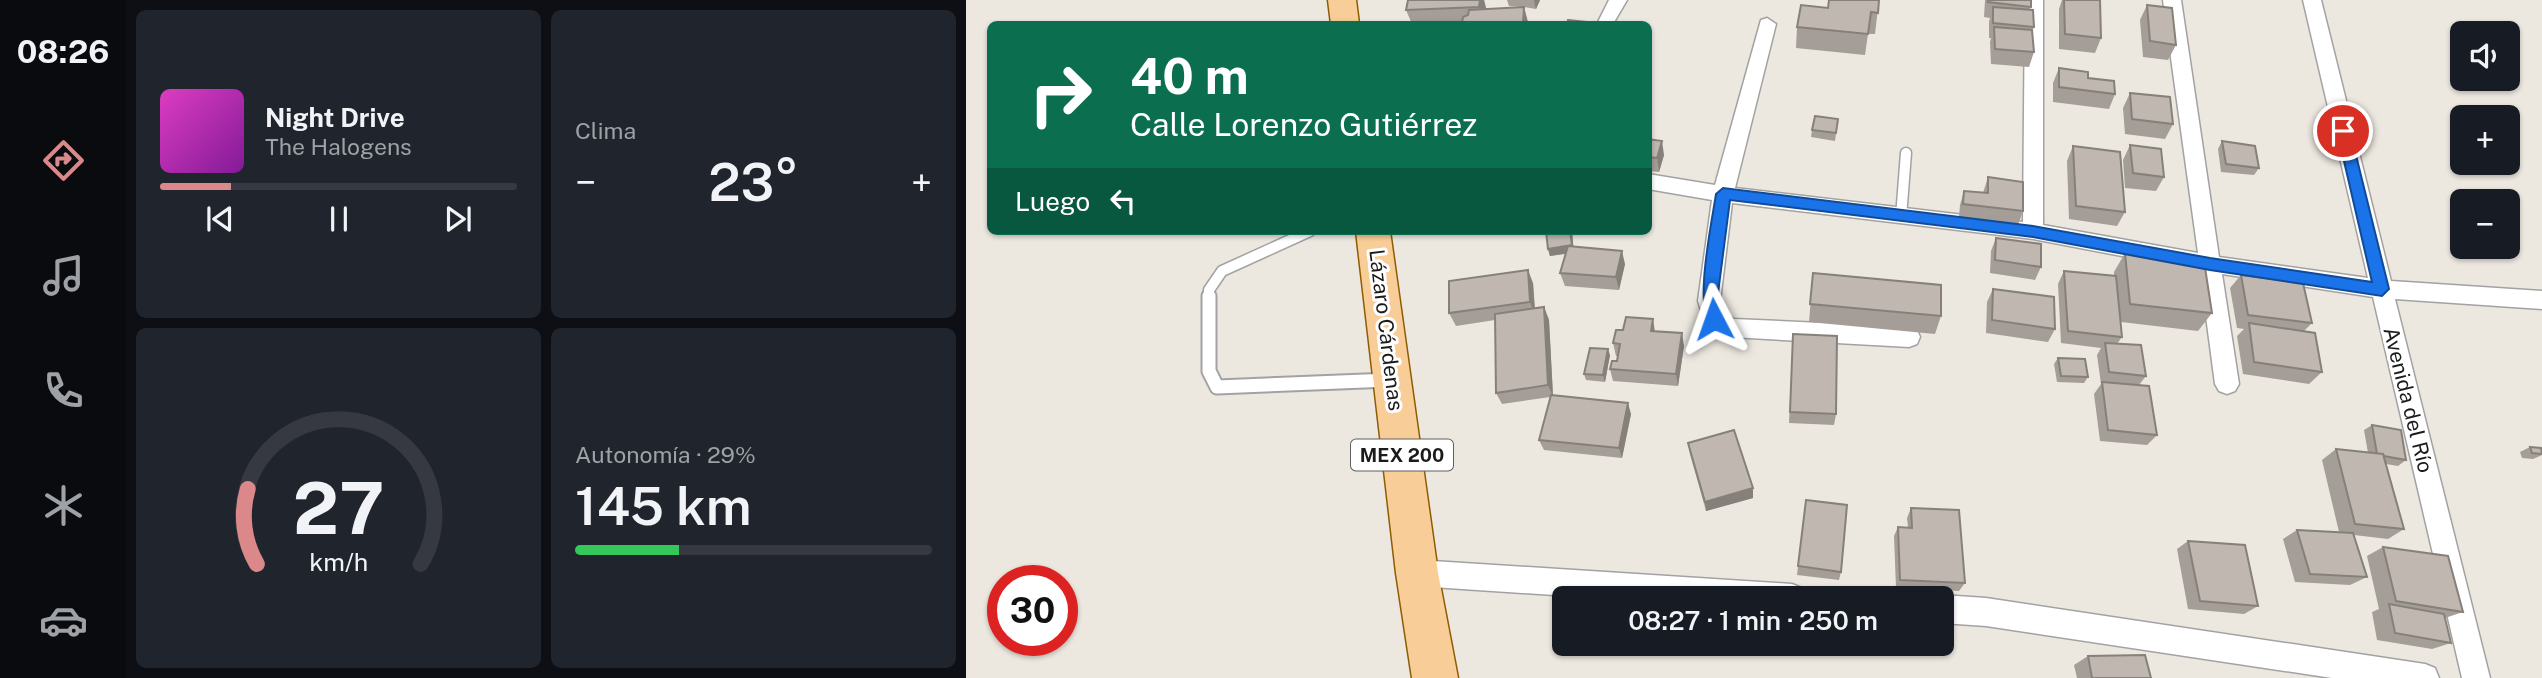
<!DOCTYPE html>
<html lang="es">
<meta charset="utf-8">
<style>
:root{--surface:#171b24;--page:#20242c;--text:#f1f3f6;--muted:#9ea1a6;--line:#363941;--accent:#db888b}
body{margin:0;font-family:"Public Sans",sans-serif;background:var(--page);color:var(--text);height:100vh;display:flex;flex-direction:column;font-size:26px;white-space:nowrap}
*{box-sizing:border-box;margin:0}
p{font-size:23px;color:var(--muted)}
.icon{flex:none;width:38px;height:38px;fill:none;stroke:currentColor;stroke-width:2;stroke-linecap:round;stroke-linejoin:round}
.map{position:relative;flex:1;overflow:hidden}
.side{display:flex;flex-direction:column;gap:10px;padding:10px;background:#0d0f14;width:840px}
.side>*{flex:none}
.hud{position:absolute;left:21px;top:21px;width:665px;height:214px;border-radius:10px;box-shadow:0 2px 5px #0004;background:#0b6e4f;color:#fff;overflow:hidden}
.tools{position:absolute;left:1484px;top:21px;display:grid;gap:14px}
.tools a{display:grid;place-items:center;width:70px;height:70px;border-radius:10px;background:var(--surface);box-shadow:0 2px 5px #0004;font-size:35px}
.speed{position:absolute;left:21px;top:565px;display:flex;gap:14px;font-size:35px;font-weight:700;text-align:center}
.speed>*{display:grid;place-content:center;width:91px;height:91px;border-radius:50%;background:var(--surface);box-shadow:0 2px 5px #0004;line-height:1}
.speed .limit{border:10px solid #d22;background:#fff;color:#111}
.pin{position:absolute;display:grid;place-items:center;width:60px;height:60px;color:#fff;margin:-30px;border:4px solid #fff;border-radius:50%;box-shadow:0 2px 7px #0007}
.me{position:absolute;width:77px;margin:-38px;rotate:356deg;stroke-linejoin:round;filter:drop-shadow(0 0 5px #0008)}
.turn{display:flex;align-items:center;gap:24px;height:147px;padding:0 28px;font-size:32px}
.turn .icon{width:91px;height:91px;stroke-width:2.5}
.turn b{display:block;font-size:49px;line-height:60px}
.then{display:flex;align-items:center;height:66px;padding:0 28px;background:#0003;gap:14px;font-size:26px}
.big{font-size:52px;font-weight:600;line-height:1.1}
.side .card{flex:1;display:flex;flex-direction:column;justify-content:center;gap:10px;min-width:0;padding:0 24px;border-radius:10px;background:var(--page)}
.side .dial{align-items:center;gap:0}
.dial svg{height:182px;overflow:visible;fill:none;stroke:var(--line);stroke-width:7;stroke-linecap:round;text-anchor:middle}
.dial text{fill:var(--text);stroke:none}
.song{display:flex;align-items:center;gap:21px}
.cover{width:84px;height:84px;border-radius:10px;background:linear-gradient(135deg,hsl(310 70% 55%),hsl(290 70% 35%))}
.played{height:7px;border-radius:4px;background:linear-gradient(90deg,var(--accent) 20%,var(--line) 20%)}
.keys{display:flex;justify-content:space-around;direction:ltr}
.heat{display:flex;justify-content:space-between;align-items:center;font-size:38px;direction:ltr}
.charge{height:10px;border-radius:5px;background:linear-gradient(90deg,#34c759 29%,var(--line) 0)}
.side .tiles{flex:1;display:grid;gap:10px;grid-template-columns:repeat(2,1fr)}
.trip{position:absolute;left:586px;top:586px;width:402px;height:70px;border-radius:10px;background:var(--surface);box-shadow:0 2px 5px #0004;font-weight:600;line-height:70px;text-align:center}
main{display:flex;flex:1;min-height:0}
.menu{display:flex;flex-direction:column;width:126px;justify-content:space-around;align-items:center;background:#090b0e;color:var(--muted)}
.menu .icon{width:49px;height:49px}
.menu .current{color:var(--accent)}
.menu b{font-size:32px;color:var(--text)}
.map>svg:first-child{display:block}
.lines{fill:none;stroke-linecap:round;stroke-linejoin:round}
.service-far1-casing{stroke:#a2a2a2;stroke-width:13}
.service-casing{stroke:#a2a2a2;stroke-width:17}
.minor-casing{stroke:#a2a2a2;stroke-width:3}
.primary-casing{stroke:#8e5c03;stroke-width:3}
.service-far1{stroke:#fff;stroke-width:10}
.service{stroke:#fff;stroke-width:13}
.minor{fill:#fff;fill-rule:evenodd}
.primary{fill:#f9cd98;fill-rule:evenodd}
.wall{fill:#a59d97}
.shaded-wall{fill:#86807b}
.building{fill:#c0b7b0;stroke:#86807b;stroke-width:2}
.route{fill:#1a73e8;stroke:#114b97;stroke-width:2}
.labels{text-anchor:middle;stroke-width:6;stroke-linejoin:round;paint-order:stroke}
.shield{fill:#fff;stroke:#5f5f5f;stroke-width:2}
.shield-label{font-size:19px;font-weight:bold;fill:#1b1b1b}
.street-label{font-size:21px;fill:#1b1b1b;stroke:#fff}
</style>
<main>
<nav class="menu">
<b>08:26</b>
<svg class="icon current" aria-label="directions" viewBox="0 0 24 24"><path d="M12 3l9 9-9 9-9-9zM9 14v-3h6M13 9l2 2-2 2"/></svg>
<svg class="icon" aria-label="music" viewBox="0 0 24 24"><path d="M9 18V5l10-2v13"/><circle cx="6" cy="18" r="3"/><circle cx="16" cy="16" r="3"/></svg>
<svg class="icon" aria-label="phone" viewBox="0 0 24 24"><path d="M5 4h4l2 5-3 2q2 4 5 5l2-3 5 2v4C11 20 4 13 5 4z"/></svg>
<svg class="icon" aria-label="climate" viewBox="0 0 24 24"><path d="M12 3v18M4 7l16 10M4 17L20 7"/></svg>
<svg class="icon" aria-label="car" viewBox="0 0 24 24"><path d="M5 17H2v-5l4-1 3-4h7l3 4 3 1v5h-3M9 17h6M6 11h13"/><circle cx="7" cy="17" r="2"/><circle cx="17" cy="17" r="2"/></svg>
</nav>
<section class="side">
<div class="tiles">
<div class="card">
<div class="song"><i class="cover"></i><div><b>Night Drive</b><p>The Halogens</p></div></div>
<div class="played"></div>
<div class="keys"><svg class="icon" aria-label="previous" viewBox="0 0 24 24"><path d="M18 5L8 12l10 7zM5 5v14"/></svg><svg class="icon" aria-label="pause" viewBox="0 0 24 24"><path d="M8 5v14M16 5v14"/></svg><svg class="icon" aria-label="next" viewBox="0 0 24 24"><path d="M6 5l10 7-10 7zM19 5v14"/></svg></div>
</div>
<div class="card"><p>Clima</p>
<div class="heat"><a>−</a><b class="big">23°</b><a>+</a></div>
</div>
<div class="card dial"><svg viewBox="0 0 100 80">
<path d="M14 69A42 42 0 1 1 86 69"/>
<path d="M14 69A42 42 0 0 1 10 36" stroke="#db888b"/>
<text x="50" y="56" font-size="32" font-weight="700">27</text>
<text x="50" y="72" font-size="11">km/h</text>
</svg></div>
<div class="card"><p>Autonomía · 29%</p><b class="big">145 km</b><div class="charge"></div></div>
</div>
</section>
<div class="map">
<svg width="1576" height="678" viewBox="0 0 1576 678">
<rect width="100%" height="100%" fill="#ece8e0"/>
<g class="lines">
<defs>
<g id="service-far1">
<polyline points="935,217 940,153"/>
<polyline points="243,298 243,290 256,271 344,231"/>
</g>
<polyline id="service" points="243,296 243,371 251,387 424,380"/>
<g id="minor">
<polygon points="643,0 661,0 647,24 631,24"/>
<polygon points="1059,0 1077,0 1077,225 1232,253 1197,0 1215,0 1253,257 1402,278 1337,0 1355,0 1425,281 1576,291 1576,309 1429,299 1524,678 1496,678 1407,297 1256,274 1273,384 1269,391 1261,394 1253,391 1249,384 1234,271 1067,239 766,203 754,301 758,313 768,319 943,327 951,330 954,337 951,344 943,347 765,337 740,326 732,301 746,200 682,189 682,174 749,185 795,20 801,18 810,24 769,188 1057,222"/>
<polygon points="451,560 826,584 836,588 840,598 633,598 451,586 442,582 438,573 442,564"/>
<polygon points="976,595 1020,598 1459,664 1469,668 1473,678 1366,678 1020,626 976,623 976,598 969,598"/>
</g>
<g id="primary">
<polygon points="362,0 390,0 393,24 365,24"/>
<polygon points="390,231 424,231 472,573 492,678 446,678 430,573"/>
</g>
</defs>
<use href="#service-far1" class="service-far1-casing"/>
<use href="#service" class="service-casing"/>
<use href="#minor" class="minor-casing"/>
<use href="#primary" class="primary-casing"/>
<use href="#service-far1" class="service-far1"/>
<use href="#service" class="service"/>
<use href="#minor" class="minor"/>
<use href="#primary" class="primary"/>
</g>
<g class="wall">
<polygon points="442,0 518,0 520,9 557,7 543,6 541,0 574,0 570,9 558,7 562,24 496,24 496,23 446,24 440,10"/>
<polygon points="913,0 909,34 902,34 899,55 830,48 831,27 862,8"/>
<polygon points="1019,0 1065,0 1064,10 1068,27 1066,32 1068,52 1063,67 1025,64 1024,42 1025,38 1023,38 1023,22 1024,18 1018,17"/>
<polygon points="1096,0 1134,0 1135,38 1129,53 1093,49 1093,9"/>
<polygon points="1181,5 1210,45 1202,60 1177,57 1174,20"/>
<polygon points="1093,68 1122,78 1149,94 1143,109 1087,102 1087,83"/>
<polygon points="1164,93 1207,124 1199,139 1159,134 1157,108"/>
<polygon points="872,119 869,141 845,137 846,130"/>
<polygon points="682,139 698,155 693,172 682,171"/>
<polygon points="1256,141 1293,168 1288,175 1255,172 1252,149"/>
<polygon points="1164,145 1198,177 1190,191 1159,188 1157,160"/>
<polygon points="1107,146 1159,212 1151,226 1103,219 1101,161"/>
<polygon points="1022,177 1057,211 1052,225 993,217 994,205 998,191 1017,193"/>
<polygon points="606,231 607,247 659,264 653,290 599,286 594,273 600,254 584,256 582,249"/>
<polygon points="1030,238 1075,267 1069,280 1024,273 1025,251"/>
<polygon points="1159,253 1246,313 1232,331 1155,322 1156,337 1151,344 1180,376 1173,385 1191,435 1181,445 1134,441 1128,394 1135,384 1131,355 1135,348 1095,343 1092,284 1098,271 1148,276 1148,272"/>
<polygon points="847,273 975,316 969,334 843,322"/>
<polygon points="1275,275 1346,323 1338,331 1356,372 1343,384 1277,374 1271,336 1278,329 1271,328 1264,288"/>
<polygon points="567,283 569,308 578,307 583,320 587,395 665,414 656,458 578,450 573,440 584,397 536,404 530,393 529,320 490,326 483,313"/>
<polygon points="1027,289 1089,329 1082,342 1020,333 1021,302"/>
<polygon points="689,332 718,346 712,386 647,381 644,369 651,361 652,356 650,356 647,343"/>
<polygon points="827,334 870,414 868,425 823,423"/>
<polygon points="644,355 639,382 620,380 618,374"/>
<polygon points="1092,358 1122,377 1118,383 1091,382 1088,364"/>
<polygon points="1406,425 1440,460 1432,466 1420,464 1438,529 1422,539 1388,535 1401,577 1384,585 1329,582 1317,539 1331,530 1373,532 1356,460 1370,449 1402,453 1398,430"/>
<polygon points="722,443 787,488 787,498 740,511 724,454"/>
<polygon points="1564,447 1576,450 1576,455 1567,459 1556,458 1554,452"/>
<polygon points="840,500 875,572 873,580 831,575"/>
<polygon points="945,508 999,583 993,591 930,588 928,536 932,527 942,528 941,518"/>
<polygon points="1222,541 1292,606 1278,614 1222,609 1211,549"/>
<polygon points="1417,547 1497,612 1479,618 1485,643 1466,649 1411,640 1406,612 1413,609 1401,556"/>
<polygon points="1122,656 1185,678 1111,678 1108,665"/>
</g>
<g class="shaded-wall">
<polygon points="514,0 518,0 520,8 518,22 513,7"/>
<polygon points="568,0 574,0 570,9 568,1"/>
<polygon points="558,7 562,22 562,24 557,24"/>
<polygon points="696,141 698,155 693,172 691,158"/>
<polygon points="604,231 606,231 608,252 584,256 582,249"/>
<polygon points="656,251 659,264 653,290 650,277"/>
<polygon points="562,270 567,283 569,315 564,302"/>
<polygon points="578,307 583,320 587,397 582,385"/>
<polygon points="687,319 689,332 685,331"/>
<polygon points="716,333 718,346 712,386 710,374"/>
<polygon points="642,349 644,355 639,382 637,375"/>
<polygon points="662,403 665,414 656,458 653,448"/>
<polygon points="787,488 787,498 740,511 739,502"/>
</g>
<g class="building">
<polygon points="442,0 514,0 513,7 440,10"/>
<polygon points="863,0 913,0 912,13 905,12 902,34 831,27 835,5 862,8"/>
<polygon points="1022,0 1065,0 1065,7 1022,2"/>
<polygon points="1098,0 1134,0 1135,38 1099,34"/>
<polygon points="1181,5 1206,8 1210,45 1184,41"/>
<polygon points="558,7 557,24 496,24 497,17 502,15 503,10"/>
<polygon points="1027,7 1067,10 1068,27 1027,23"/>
<polygon points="602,20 622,22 621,24 601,24"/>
<polygon points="1028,27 1066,30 1068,52 1029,49"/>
<polygon points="1093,68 1122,72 1122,78 1148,81 1149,94 1093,87"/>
<polygon points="1164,93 1204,97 1207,124 1166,119"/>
<polygon points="849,116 872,119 870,133 846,130"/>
<polygon points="682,139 696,141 691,158 682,157"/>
<polygon points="1256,141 1289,146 1293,168 1260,164"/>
<polygon points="1164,145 1195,149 1198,177 1167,173"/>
<polygon points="1107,146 1154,152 1159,212 1110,206"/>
<polygon points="1022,177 1057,182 1057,211 997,204 998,191 1022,193"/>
<polygon points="580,231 604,231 606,245 582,249"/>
<polygon points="1030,238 1075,244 1075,267 1029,260"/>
<polygon points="602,246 656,251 650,277 594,273"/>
<polygon points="1159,253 1238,261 1246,313 1164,304"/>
<polygon points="562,270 564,302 483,313 483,281"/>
<polygon points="1098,271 1150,276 1156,337 1102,331"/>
<polygon points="847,273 975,285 975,316 844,304"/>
<polygon points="1275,275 1337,283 1346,323 1282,315"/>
<polygon points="1027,289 1088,297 1089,329 1026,320"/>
<polygon points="578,307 582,385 530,393 529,314"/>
<polygon points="660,317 687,319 685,331 716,333 710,374 644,369 646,361 651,361 654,344 647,343 650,330 657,330"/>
<polygon points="1283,323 1349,333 1356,372 1288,362"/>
<polygon points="827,334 871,336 870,414 824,412"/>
<polygon points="1139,343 1175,345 1180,376 1143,372"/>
<polygon points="624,348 642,349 637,375 618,374"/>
<polygon points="1092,358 1119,359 1122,377 1095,376"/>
<polygon points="1136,382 1183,386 1191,435 1142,430"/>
<polygon points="585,395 662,403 653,448 573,440"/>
<polygon points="1406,425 1435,430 1440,460 1418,456 1417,454 1411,454"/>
<polygon points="768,430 787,488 739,502 722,443"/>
<polygon points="1564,447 1575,448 1576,454 1566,453"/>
<polygon points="1370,449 1417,454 1438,529 1389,524"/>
<polygon points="840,500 881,505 875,572 832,566"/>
<polygon points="945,508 993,510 999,583 934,580 932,527 946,528"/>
<polygon points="1331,530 1387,533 1401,577 1344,574"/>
<polygon points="1222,541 1279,545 1292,606 1234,601"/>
<polygon points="1417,547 1482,556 1497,612 1430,601"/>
<polygon points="1423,604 1478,614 1485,643 1429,633"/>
<polygon points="1179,655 1185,678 1126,678 1122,656"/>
</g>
<path class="route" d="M1377,127L1384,131L1423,289L1416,296L1244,270L1067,237L764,200L751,301L755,319L748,326C725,318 747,216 750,194L757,188L1067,226L1244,258L1406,282L1371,131Z"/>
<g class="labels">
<rect class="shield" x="385" y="439.5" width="102" height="31" rx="5"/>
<g class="shield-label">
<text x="436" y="462">MEX 200</text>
</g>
<g class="street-label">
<text transform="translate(420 330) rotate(83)" y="7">Lázaro Cárdenas</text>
<text transform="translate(1442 400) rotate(76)" y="7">Avenida del Río</text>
</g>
</g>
</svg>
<div class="tools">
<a><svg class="icon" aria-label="sound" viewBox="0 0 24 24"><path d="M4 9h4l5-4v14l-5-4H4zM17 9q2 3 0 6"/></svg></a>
<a>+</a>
<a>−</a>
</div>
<div class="speed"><div class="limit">30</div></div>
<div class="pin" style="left:1377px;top:131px;background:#d93025"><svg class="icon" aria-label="arrive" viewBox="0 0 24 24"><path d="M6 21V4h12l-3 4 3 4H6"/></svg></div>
<svg class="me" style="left:748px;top:319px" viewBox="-20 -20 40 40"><path d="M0-17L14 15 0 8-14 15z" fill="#1a73e8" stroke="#fff" stroke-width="4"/></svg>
<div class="trip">08:27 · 1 min · 250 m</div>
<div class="hud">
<div class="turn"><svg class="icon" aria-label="right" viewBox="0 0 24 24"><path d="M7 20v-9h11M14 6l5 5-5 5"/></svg><div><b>40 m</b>Calle Lorenzo Gutiérrez</div></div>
<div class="then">Luego<svg class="icon" aria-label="left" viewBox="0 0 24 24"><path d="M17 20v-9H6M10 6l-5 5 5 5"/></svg></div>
</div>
</div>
</main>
